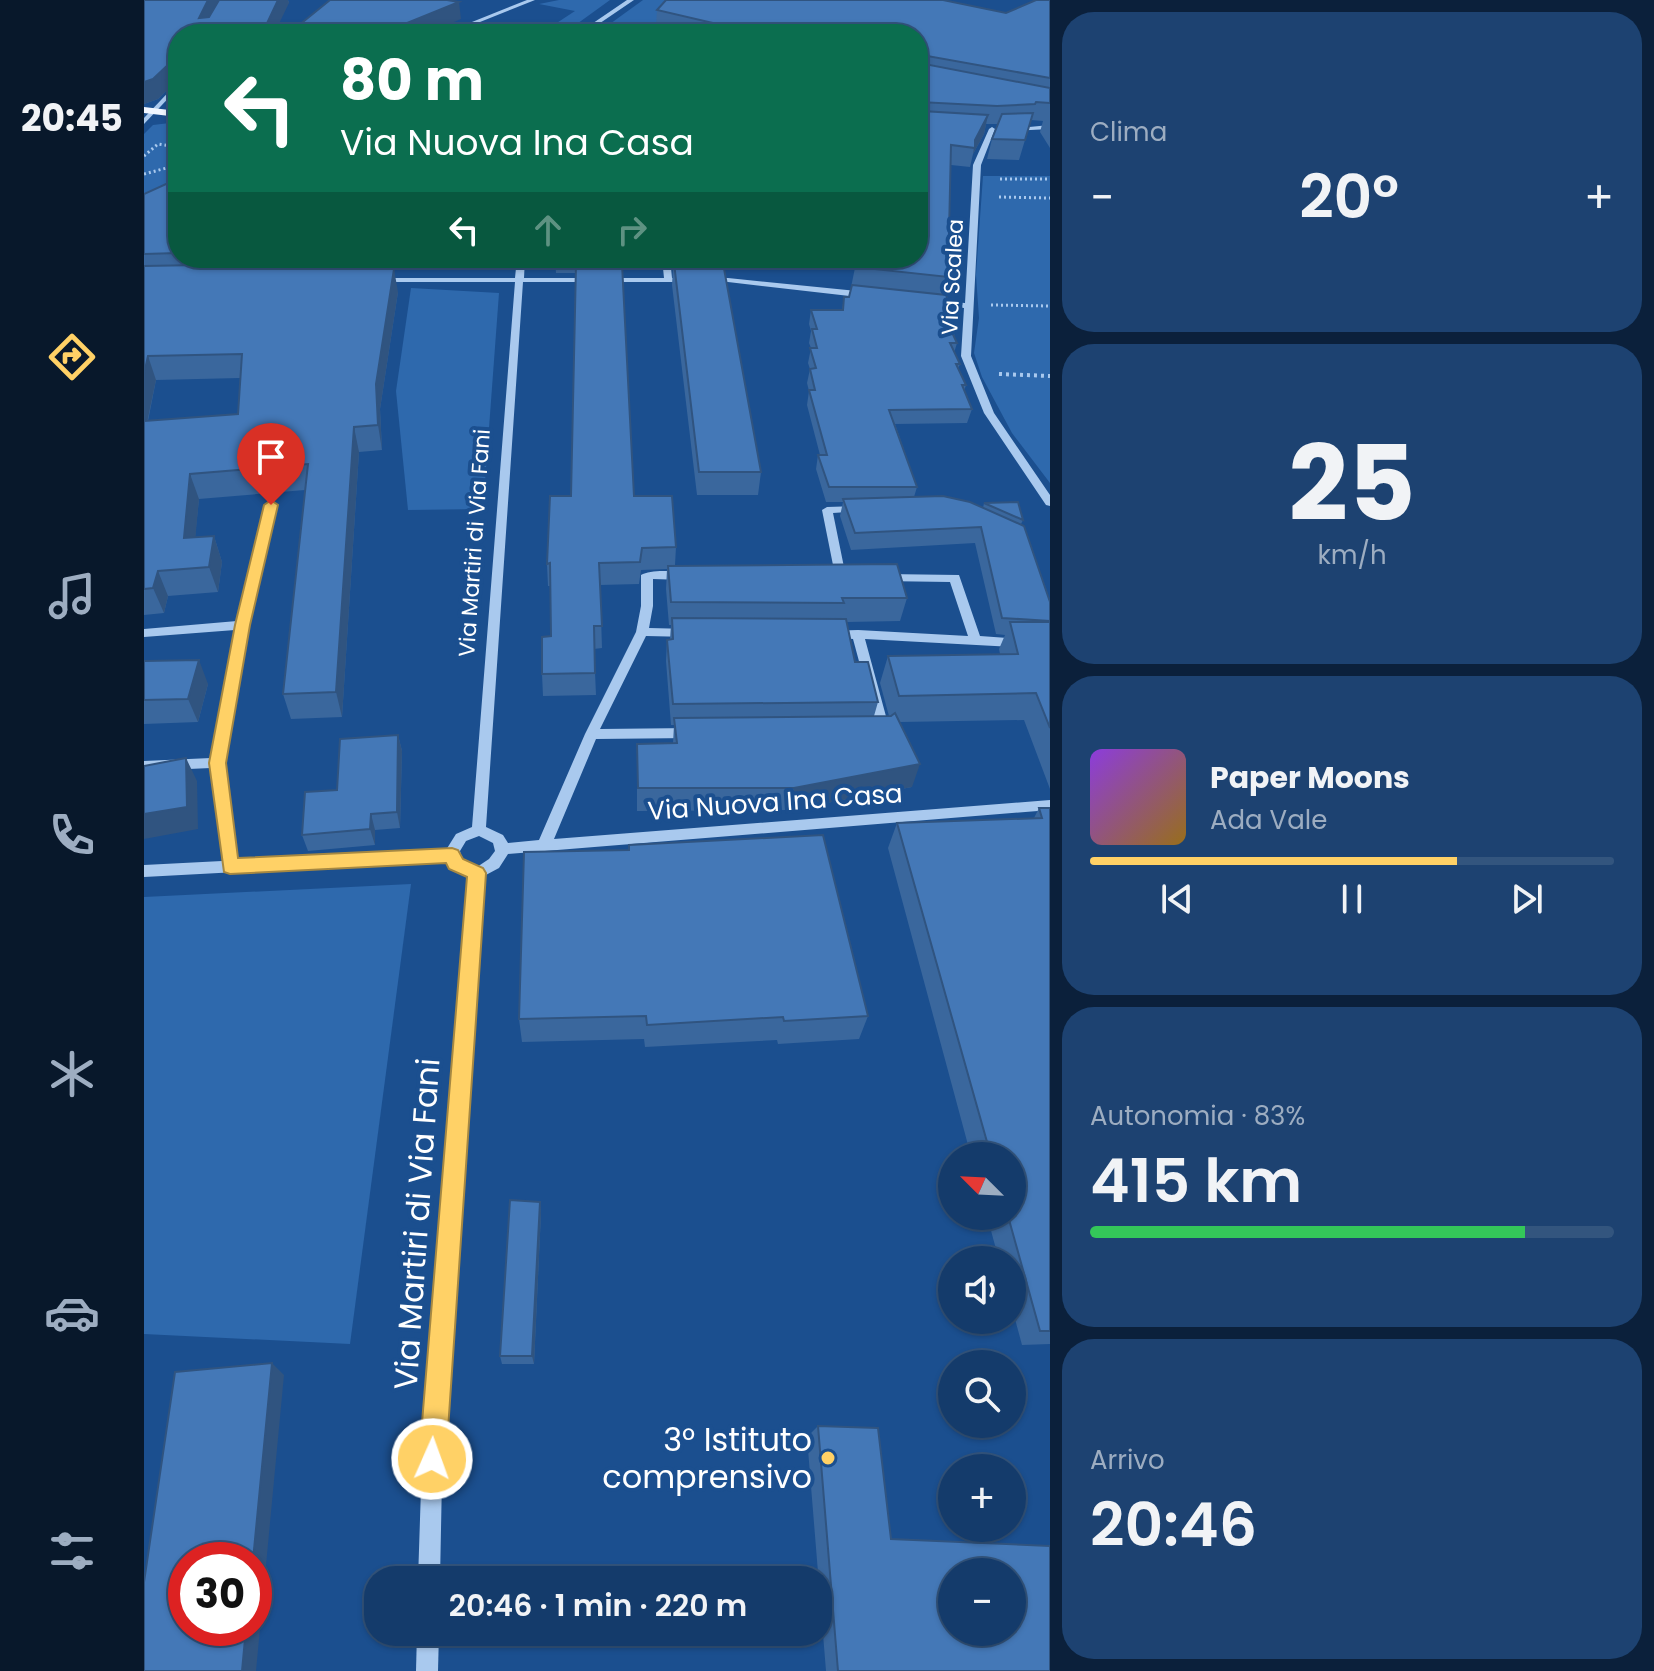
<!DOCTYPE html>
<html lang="it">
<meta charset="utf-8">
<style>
:root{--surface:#143b6b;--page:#1d4271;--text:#f1f3f6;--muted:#9dadc1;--line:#33557e;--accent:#ffd166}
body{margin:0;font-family:Poppins,sans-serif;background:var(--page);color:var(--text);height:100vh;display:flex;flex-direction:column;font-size:30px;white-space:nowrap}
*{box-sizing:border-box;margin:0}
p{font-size:26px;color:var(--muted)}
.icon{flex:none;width:44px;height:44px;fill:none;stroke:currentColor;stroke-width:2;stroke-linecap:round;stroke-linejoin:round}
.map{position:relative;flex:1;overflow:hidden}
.details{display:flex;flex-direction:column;gap:12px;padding:12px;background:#0b203b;width:604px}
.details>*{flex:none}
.guide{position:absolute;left:24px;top:24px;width:760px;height:244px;border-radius:32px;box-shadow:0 2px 6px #0004,0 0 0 2px var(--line);background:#0b6e4f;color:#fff;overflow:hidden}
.needle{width:52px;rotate:294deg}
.controls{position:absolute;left:794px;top:1142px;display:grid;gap:16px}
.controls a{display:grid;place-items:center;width:88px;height:88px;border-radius:50%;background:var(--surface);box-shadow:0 2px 6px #0004,0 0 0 2px var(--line);font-size:40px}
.speed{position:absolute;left:24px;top:1542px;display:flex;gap:16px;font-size:40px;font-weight:700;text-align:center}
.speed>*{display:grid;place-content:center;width:104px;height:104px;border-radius:50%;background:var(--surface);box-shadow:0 2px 6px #0004,0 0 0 2px var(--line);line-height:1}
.speed .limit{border:12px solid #d22;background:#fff;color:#111}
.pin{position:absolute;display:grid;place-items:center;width:68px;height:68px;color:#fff;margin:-82px -34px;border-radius:50% 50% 50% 0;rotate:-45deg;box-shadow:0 0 8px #0007}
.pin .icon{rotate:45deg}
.me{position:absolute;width:88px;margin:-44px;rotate:2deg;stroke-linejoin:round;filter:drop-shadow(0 0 6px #0008)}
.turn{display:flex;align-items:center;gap:28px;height:168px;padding:0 40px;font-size:36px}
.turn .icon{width:104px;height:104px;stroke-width:2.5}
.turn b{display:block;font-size:56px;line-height:68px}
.lanes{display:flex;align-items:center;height:76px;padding:0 40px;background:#0003;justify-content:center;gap:40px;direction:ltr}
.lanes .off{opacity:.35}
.big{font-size:60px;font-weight:600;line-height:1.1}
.details .widget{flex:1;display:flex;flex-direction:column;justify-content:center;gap:12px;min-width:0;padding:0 28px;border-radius:32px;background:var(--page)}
.details .dial{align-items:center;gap:0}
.dial b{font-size:104px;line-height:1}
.song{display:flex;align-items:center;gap:24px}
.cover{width:96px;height:96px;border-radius:12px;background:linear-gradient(135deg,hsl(270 70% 55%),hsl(40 70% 35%))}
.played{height:8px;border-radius:4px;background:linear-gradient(90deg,var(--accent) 70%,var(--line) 70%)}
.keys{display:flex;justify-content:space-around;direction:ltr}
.heat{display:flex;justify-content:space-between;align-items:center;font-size:44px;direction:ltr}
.charge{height:12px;border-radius:6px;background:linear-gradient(90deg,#34c759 83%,var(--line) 0)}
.trip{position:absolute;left:220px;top:1566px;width:468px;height:80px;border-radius:32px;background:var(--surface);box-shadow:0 2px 6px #0004,0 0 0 2px var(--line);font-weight:600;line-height:80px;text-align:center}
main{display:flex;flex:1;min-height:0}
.dock{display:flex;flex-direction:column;width:144px;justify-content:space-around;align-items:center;background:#08182b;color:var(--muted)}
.dock .icon{width:56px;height:56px}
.dock .current{color:var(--accent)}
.dock b{font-size:36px;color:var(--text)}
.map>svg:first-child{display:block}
.green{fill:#2e69ad}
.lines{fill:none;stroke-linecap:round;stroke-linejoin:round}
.path-far1{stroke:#a9c9ee;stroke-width:3;stroke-dasharray:2 3;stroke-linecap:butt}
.path{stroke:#a9c9ee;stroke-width:4;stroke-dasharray:3 4;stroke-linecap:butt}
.minor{fill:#a9c9ee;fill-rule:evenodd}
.major{fill:#f0f6ff;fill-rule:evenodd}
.wall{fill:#3a679d;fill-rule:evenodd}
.shaded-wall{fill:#305480}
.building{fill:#4478b7;stroke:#305480;stroke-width:2;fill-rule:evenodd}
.route{fill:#ffd166;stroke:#a68842;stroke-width:2}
.poi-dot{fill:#ffd166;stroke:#1b4f8f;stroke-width:3}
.labels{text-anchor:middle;stroke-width:8;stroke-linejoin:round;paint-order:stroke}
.far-street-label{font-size:22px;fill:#fff;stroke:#1b4f8f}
.street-label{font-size:26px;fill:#fff;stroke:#1b4f8f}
.near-street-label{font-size:32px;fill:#fff;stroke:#1b4f8f}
.near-poi-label{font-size:32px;fill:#fff;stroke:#1b4f8f;text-anchor:end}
</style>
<main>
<nav class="dock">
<b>20:45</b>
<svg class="icon current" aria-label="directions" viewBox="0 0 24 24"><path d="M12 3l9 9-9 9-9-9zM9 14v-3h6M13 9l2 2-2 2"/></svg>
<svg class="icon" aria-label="music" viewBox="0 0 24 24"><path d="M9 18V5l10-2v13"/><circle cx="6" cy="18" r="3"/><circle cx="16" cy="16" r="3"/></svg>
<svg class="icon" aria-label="phone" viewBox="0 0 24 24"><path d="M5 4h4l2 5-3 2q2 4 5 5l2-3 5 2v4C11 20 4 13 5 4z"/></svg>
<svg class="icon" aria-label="climate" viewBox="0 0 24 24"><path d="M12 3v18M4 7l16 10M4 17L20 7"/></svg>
<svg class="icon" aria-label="car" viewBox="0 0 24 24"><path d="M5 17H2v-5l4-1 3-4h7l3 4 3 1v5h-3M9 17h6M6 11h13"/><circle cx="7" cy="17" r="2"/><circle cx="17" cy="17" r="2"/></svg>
<svg class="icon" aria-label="filters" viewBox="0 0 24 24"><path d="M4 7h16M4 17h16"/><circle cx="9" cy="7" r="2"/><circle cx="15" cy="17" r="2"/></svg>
</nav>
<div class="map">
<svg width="906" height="1671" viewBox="0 0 906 1671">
<rect width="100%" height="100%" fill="#1b4f8f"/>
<g class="green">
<polygon points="415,0 466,0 419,34 396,34 431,11 395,4"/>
<polygon points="499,0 736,0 667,34 452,34"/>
<polygon points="34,122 34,179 0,196 0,134 9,125"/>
<polygon points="839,176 906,176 906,483 868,433 838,377 830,353 835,318 832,275"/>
<polygon points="267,288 355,293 339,509 264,510 252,391"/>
<polygon points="267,884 206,1344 0,1334 0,897"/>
</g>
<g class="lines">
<g class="path-far1">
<polyline points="0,156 14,144 34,147"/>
<polyline points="0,174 34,165"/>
<polyline points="856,179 906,179"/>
<polyline points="855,197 906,198"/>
<polyline points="847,305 906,306"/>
</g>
<polyline class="path" points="855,374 906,376"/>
<g class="minor">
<polygon points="383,0 391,0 306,34 298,34"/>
<polygon points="483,0 490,0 440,34 433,34"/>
<polygon points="34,82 34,88 0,124 0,118"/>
<polygon points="906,125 906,129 866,131 863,129"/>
<polygon points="848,127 851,129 837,165 827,356 850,413 906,495 906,506 902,505 840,413 817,356 820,308 787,306 783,303 787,300 821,303 829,165 845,129"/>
<path d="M373,258H381L380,278H520L518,258H526L528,278H584L723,292L727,295L723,298L584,282H379L342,827L359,835L364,843L395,840L441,734L492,632L497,606V575C508,569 535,570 546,576L540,580L509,579V606L505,628L546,629L552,633L546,637L502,636L456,729L548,728L554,733L548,738L452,739L410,839L906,800V810L364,854L355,868L340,876L299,1428L296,1580H274L279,1428L326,876L307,868L304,861L0,877V865L78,861L67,768L0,771V761L67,758L91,630L0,637V629L93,621L122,505L123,503H131L132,505L104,625L80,763L92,860L302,850L312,834L328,827L371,282H232L228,280L232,278H371ZM335,836L349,843L351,851L345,859L333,867L318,860L316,851L322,841Z"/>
<polygon points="714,506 719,509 718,511 689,513 702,577 700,580 692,580 678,510 683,507"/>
<polygon points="741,574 815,575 836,636 906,641 906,649 721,639 746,731 740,736 732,734 731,731 733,728 709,639 683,637 683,631 714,630 824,636 806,582 737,581 737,575"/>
<polygon points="273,1632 295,1632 294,1671 272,1671"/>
</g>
<polygon class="major" points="0,107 34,111 34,117 0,113"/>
</g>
<g class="wall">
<polygon points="0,0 144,0 145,3 34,34 34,101 27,100 24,89 14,99 0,104"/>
<polygon points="906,0 906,148 896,132 899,121 887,120 875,160 843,159 848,139 854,124 842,124 840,134 829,154 826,167 807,165 804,277 799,295 813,324 810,336 813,343 810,353 816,364 814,369 822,385 820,391 828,409 823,423 751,424 773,487 770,497 839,508 840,503 879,520 877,524 906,602 906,789 880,720 756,722 768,787 645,810 493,811 493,744 529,743 530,725 527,725 522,661 523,640 526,639 527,625 525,625 522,589 523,569 497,570 495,584 456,585 458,648 450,649 452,695 399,696 398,674 407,636 406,586 404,586 403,564 427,496 432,273 412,273 411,258 477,258 490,496 532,547 531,565 763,598 756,621 703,622 711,662 734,702 730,716 745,716 736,683 744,656 856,654 855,649 861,635 852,634 831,543 707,550 696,516 699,502 682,502 672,469 674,455 676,455 663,405 665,391 663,383 666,369 664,363 667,348 665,343 667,331 665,324 667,310 698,310 700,297 705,297 713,258 774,34 544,34 512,26 513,10 862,13"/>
<path d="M34,183V258H191L185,269L254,292L236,409L238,450L215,452L198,717L147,719L139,694L161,490L55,499L51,537L70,536L78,562L74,592L24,596L20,613L0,615V194ZM96,378L94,414L4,421L12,380Z"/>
<polygon points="528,258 577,258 576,263 617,472 614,495 553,495 528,285 529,267"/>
<polygon points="0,661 64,684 54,722 0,724"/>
<polygon points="254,735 258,751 256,828 231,830 231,845 164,851 158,835 193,790"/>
<polygon points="895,808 906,808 906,1344 878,1345 868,1308 868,1260 855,1260 843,1216 868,1216 868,1156 827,1156 744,848 753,823 890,818"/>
<polygon points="485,845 724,1016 715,1039 634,1044 633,1040 501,1047 500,1039 378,1042 375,1019 484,850"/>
<polygon points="396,1202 397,1213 390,1364 358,1364 356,1356"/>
<polygon points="674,1426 747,1539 906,1671 682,1671 663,1437"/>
</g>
<g class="shaded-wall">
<polygon points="64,0 78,0 60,34 55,18"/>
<polygon points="134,0 144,0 145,3 130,34 118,34"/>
<polygon points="315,2 317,19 282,34 236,34"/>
<polygon points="29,60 34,79 22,80 24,89 14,99 0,104 0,82"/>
<polygon points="844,115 840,134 829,154 831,140"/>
<polygon points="178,258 191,258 181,275"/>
<polygon points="250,269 254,292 236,409 238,450 234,425 232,384"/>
<polygon points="4,356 12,380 0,437 0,374"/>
<polygon points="210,427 215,452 198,717 192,692"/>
<polygon points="46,474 55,499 49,563 40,538"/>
<polygon points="70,536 78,562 74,592 65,567"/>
<polygon points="14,571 24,596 20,613 9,588"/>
<polygon points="55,660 64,684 54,722 44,699"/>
<polygon points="254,735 258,751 256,828 253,812"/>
<polygon points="42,758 53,781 54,829 0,839 0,814"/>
<polygon points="776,764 768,787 645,810 650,788"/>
<polygon points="227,814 231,830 231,845 226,829"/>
<polygon points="396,1202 397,1213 390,1364 388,1356"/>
<polygon points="128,1363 140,1375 112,1671 98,1671 102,1628 110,1628 110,1560 109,1560"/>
</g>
<g class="building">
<polygon points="0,0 64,0 55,18 65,17 75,0 134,0 118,34 34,34 34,82 22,80 32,69 29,60 9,79 0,82"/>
<polygon points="186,0 303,0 315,2 236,34 144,34"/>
<polygon points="522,0 799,0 862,13 892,0 906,0 906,78 778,55 774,58 775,63 906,88 906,103 892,102 891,104 853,106 776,102 778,111 844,115 831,140 831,148 807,145 804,277 711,267 713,258 774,258 774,34 616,34 513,10"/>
<polygon points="889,113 881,140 848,139 858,114"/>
<polygon points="34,183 34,253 0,254 0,194 22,184 31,184"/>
<polygon points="170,263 167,268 250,269 232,384 234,425 210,427 192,692 139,694 164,464 46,474 40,538 70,536 65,567 14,571 9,588 0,589 0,421 94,414 98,354 4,356 0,374 0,266"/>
<polygon points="530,263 579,263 617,472 555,472"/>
<polygon points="432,264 478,264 490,496 528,496 532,547 498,548 496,562 455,563 458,626 450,626 451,673 398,674 398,637 407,636 406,563 403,564 406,496 427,496"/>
<polygon points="708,285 802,295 813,324 804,324 813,343 806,343 816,364 812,364 822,385 818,385 828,409 745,410 773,487 685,487 674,455 683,455 665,390 671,390 666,369 672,368 666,348 673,348 668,329 673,329 667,310 699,310 700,297 705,297"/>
<polygon points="799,496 826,502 880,526 906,602 906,621 858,618 837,527 711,533 699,499"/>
<polygon points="874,502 879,520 840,503"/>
<polygon points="753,564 763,598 698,598 700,603 527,602 524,566"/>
<polygon points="528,618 702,619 711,662 724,662 734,702 529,704 523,640 529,639"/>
<polygon points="866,622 906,622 906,728 892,693 755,696 744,656 874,654"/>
<polygon points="55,660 44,699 0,700 0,661"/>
<polygon points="751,713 776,764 650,788 494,788 493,744 533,743 530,718 747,716"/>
<polygon points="254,735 253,812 227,814 226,829 158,835 161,792 193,790 196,739"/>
<polygon points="42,758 43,807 0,814 0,766"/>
<polygon points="895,808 906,808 906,1331 896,1331 864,1216 868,1216 868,1156 847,1156 753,823 898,818"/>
<polygon points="679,835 724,1016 640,1021 639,1017 503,1025 502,1016 375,1019 380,852 485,850 485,845"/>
<polygon points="366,1200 396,1202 388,1356 356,1356"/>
<polygon points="128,1363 109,1560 42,1560 42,1628 102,1628 98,1671 0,1671 0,1582 31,1372"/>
<path d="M674,1426L734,1428L747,1539L906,1546V1671H694ZM808,1572H868V1632H808Z"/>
</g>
<polygon class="route" points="127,500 134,505 106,625 82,763 94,858 308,848 314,850 319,859 339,868 342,873 302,1459 298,1468 288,1472 279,1468 275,1459 323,877 305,869 302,863 86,874 80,872 65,763 91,625 120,505"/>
<circle class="poi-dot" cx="684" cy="1458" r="8"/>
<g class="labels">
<g class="far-street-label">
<text transform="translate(808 277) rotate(-87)" y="8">Via Scalea</text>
<text transform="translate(330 543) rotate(-86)" y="8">Via Martiri di Via Fani</text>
</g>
<g class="street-label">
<text transform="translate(631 802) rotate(-4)" y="9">Via Nuova Ina Casa</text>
</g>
<g class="near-street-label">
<text transform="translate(273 1224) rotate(-86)" y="11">Via Martiri di Via Fani</text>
</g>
<g class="near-poi-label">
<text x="668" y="1451">3° Istituto<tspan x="668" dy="37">comprensivo</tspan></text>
</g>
</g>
</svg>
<div class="controls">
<a><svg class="needle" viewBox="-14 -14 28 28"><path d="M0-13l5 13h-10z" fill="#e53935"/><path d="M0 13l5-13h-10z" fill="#9dadc1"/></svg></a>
<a><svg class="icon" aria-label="sound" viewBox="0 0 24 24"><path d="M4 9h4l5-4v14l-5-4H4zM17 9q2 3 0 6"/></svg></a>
<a><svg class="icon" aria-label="search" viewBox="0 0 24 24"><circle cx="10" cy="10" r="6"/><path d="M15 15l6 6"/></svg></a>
<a>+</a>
<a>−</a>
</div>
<div class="speed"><div class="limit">30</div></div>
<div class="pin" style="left:127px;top:505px;background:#d93025"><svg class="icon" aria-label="arrive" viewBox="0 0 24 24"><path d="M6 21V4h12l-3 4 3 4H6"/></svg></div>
<svg class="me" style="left:288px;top:1459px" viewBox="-20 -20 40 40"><circle r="17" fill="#ffd166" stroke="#fff" stroke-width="3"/><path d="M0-11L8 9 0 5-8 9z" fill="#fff"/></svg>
<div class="trip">20:46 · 1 min · 220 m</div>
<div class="guide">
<div class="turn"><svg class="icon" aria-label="left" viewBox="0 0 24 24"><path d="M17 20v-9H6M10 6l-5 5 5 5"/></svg><div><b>80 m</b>Via Nuova Ina Casa</div></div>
<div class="lanes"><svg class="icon" aria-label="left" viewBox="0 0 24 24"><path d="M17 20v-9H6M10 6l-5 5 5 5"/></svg><svg class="icon off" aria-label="ahead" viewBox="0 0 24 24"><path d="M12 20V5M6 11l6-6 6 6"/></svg><svg class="icon off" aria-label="right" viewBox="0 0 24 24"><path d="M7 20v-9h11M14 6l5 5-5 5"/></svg></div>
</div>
</div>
<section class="details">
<div class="widget"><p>Clima</p>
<div class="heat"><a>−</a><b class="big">20°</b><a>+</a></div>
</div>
<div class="widget dial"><b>25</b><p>km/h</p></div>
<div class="widget">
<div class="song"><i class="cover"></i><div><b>Paper Moons</b><p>Ada Vale</p></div></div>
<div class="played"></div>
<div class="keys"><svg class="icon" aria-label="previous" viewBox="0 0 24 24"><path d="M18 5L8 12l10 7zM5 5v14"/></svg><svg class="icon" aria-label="pause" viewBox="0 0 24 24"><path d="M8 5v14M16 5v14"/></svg><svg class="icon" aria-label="next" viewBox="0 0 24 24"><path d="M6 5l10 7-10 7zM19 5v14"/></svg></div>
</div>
<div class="widget"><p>Autonomia · 83%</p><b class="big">415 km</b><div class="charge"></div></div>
<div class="widget"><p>Arrivo</p><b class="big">20:46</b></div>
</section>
</main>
